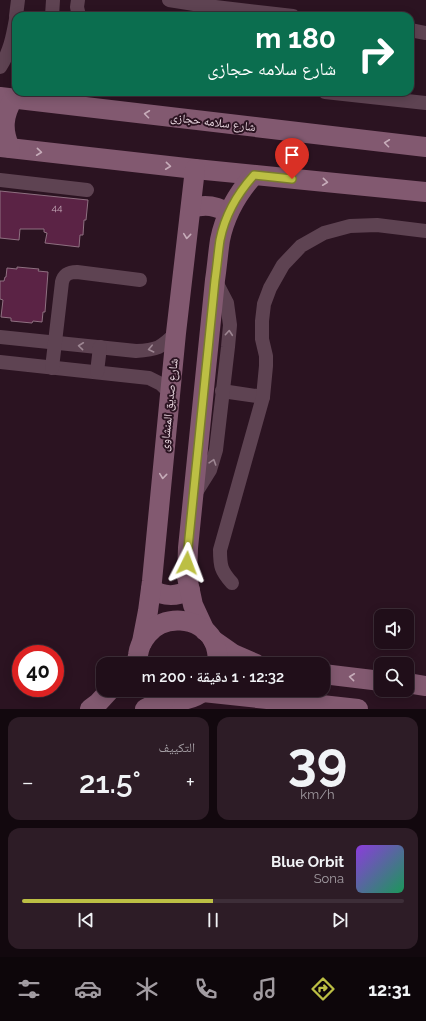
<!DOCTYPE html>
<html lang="ar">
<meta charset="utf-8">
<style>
:root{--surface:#200e19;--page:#2d1c26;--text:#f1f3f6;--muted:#a29ca2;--line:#3d2e38;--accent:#bcbf44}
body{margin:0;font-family:Raleway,"Noto Naskh Arabic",sans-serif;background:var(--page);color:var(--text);direction:rtl;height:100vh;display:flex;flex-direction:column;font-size:15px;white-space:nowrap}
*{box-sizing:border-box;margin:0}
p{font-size:13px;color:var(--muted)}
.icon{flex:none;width:22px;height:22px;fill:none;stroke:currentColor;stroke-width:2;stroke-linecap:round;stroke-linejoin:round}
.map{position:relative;height:709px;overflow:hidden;direction:ltr}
.details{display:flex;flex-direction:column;gap:8px;padding:8px;background:#12080e;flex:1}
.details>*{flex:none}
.top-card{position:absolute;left:12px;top:12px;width:402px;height:84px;border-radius:12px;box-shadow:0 2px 10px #0003,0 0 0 1px var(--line);direction:rtl;background:#0b6e4f;color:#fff;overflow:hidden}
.tools{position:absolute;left:374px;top:609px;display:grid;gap:8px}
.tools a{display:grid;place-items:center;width:40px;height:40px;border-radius:8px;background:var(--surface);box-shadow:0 2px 10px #0003,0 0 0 1px var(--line);font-size:20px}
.speed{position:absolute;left:12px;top:645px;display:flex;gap:8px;font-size:20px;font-weight:700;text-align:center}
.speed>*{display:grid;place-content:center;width:52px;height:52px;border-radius:50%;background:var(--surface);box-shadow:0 2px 10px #0003,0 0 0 1px var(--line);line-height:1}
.speed .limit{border:6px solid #d22;background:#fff;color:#111}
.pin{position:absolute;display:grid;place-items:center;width:34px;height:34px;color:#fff;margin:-41px -17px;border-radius:50% 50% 50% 0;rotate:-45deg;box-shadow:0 0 4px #0007}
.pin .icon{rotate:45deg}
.me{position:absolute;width:44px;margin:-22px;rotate:3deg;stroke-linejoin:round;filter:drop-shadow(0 0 3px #0008)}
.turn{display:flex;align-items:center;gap:14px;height:84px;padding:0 12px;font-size:18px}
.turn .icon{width:52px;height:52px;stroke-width:2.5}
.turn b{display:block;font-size:28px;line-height:34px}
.big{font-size:30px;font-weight:600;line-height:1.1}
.details .widget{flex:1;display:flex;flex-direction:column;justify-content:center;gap:6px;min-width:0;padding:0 14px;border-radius:12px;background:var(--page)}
.details .dial{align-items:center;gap:0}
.dial b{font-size:52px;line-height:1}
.song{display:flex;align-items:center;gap:12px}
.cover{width:48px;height:48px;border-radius:6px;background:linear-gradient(135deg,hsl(270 70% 55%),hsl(150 70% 35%))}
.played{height:4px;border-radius:2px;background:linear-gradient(90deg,var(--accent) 50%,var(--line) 50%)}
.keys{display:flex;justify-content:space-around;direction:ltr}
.heat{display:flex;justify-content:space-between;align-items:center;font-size:22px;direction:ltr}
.details .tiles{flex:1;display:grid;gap:8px;grid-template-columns:1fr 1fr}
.widget:last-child{grid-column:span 2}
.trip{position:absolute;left:96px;top:657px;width:234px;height:40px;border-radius:12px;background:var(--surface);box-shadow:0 2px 10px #0003,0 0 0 1px var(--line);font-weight:600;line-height:40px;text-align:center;direction:rtl}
.menu{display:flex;height:64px;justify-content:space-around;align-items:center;background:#0d060a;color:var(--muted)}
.menu .icon{width:28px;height:28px}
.menu .selected{color:var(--accent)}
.menu b{font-size:18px;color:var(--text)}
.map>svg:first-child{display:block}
.building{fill:#5b2345;stroke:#8f7081}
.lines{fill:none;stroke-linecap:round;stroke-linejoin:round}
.street{stroke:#5e4352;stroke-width:14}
.secondary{stroke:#825970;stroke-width:20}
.oneway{stroke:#c6acb9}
.oneway2{stroke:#9d8692}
.route-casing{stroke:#7a7c2c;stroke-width:10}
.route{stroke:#bcbf44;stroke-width:7}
.labels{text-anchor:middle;stroke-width:4;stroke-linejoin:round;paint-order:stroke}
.number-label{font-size:10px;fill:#c6abba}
.street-label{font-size:12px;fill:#ead8e1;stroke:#2b1321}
</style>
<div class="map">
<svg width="426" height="709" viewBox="0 0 426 709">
<rect width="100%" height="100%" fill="#2b1321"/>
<g class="building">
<polygon points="0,191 88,200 86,220 84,220 83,235 80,235 79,247 45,243 47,233 44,232 44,229 20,229 19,240 0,238"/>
<polygon points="17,267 39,269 38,271 48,272 45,312 43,312 42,322 33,321 32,323 11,321 11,318 1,317 3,300 0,299 0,281 4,281 5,277 6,277 7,268 17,269"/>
</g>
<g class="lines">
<g class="street">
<polyline points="78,0 77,7 79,16"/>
<polyline points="169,0 207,6 293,16"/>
<polyline points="16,16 18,0"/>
<polyline points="52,16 53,0"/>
<polyline points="410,30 426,33"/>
<path d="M0,67C10,52 13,36 16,19"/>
<polyline points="70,92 86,107"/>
<polyline points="325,92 426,103"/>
<polyline points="0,180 87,190"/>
<path d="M0,337L136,351C157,350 161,348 176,333"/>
<polyline points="0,362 149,378 161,384 171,394"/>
<path d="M52,368L62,282C64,274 69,272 77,272L140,280"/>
<polyline points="97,372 100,347"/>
<polyline points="222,391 263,397"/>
<polyline points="195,494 210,470 216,450 228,347 230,325 227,303 215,280"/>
<path d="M232,583C221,571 220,566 220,550L263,397L266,366V356L262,339V321L264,304L270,288L283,265L301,246L324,233L350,226L377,225L426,231"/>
</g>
<g class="secondary">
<polyline points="0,97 426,147"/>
<polyline points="0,147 195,169 426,192"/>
<path d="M10,148C2,130 3,116 13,99"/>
<path d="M191,208C205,204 216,205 228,213"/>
<path d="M151,589C164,597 176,597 190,590"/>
<path d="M205,631L193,605L187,577L188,548L215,280C217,267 218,253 220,240C225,215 237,194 254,175"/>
<polyline points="213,640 233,654 256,664"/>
<polyline points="142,642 148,611 152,581 176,333 195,169"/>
<path d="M138,664C138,661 137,658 138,655C139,647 142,641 147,635C163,614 199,616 213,640C217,647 218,656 218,664"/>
<polyline points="323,674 381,681"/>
<polyline points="407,683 426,686"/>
<path d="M151,690C165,704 190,703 205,690"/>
<polyline points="203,692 358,709"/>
<polyline points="90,709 98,703 110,690"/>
<polyline points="145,709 165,699"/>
</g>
</g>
<defs><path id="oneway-chevron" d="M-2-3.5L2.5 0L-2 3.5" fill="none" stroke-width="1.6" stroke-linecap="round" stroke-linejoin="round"/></defs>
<g class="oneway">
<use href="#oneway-chevron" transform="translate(147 114) rotate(-173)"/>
<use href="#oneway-chevron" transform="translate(387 143) rotate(-173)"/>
<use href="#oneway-chevron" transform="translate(39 152) rotate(6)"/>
<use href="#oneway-chevron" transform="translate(168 166) rotate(6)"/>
<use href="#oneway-chevron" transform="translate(325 182) rotate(6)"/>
<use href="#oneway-chevron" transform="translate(187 236) rotate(96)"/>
<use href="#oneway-chevron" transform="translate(163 476) rotate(96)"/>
<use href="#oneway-chevron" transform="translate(352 677) rotate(-174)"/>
</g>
<g class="oneway2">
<use href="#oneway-chevron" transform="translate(229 333) rotate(-85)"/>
<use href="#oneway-chevron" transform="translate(81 346) rotate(-174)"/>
<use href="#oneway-chevron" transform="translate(151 349) rotate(167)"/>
<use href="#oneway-chevron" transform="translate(213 462) rotate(-72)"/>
</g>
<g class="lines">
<defs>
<path id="route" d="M187,563L188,548L215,280C217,267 218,253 220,240C225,215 237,194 254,175L292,179"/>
</defs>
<use href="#route" class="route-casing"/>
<use href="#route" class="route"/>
</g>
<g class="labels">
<g class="number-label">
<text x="57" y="211">44</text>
</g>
<g class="street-label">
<text transform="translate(213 122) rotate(7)" y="4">شارع سلامه حجازى</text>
<text transform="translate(169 405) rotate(-84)" y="4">شارع صديق المنشاوى</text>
</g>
</g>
</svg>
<div class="tools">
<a><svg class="icon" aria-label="sound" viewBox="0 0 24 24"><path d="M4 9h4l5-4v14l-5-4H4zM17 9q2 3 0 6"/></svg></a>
<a><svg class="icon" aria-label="search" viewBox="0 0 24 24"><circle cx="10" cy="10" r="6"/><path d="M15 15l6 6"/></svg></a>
</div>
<div class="speed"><div class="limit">40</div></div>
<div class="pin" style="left:292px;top:179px;background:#d93025"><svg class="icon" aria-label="arrive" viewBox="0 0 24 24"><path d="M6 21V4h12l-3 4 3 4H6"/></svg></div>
<svg class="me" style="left:187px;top:563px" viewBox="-20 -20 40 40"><path d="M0-17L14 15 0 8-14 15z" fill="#bcbf44" stroke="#fff" stroke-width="4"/></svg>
<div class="trip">12:32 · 1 دقيقة · 200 m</div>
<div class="top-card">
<div class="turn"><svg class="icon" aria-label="right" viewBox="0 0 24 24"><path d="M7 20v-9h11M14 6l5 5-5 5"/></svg><div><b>180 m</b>شارع سلامه حجازى</div></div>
</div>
</div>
<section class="details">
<div class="tiles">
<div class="widget dial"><b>39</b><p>km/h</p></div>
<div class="widget"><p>التكييف</p>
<div class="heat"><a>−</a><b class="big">21.5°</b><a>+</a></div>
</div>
<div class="widget">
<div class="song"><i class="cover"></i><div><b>Blue Orbit</b><p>Sona</p></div></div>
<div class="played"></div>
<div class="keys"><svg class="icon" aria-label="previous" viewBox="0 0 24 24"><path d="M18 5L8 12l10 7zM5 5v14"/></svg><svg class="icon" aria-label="pause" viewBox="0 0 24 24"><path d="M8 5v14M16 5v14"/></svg><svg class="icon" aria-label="next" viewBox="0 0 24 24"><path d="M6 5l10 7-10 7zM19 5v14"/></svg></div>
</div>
</div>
</section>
<nav class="menu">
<b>12:31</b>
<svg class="icon selected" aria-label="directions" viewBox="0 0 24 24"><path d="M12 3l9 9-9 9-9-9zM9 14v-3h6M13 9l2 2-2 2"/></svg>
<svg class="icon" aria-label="music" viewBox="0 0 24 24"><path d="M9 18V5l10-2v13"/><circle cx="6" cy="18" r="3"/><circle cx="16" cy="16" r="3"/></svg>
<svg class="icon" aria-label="phone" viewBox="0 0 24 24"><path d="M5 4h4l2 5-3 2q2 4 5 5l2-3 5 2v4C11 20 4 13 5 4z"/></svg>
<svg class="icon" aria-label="climate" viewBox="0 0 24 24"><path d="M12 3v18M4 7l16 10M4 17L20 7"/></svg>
<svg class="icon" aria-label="car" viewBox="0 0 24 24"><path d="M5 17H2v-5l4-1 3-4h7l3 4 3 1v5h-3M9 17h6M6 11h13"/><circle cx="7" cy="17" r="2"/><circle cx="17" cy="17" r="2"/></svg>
<svg class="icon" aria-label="filters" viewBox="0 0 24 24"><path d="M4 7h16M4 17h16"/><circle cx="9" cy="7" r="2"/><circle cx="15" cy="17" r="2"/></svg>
</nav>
